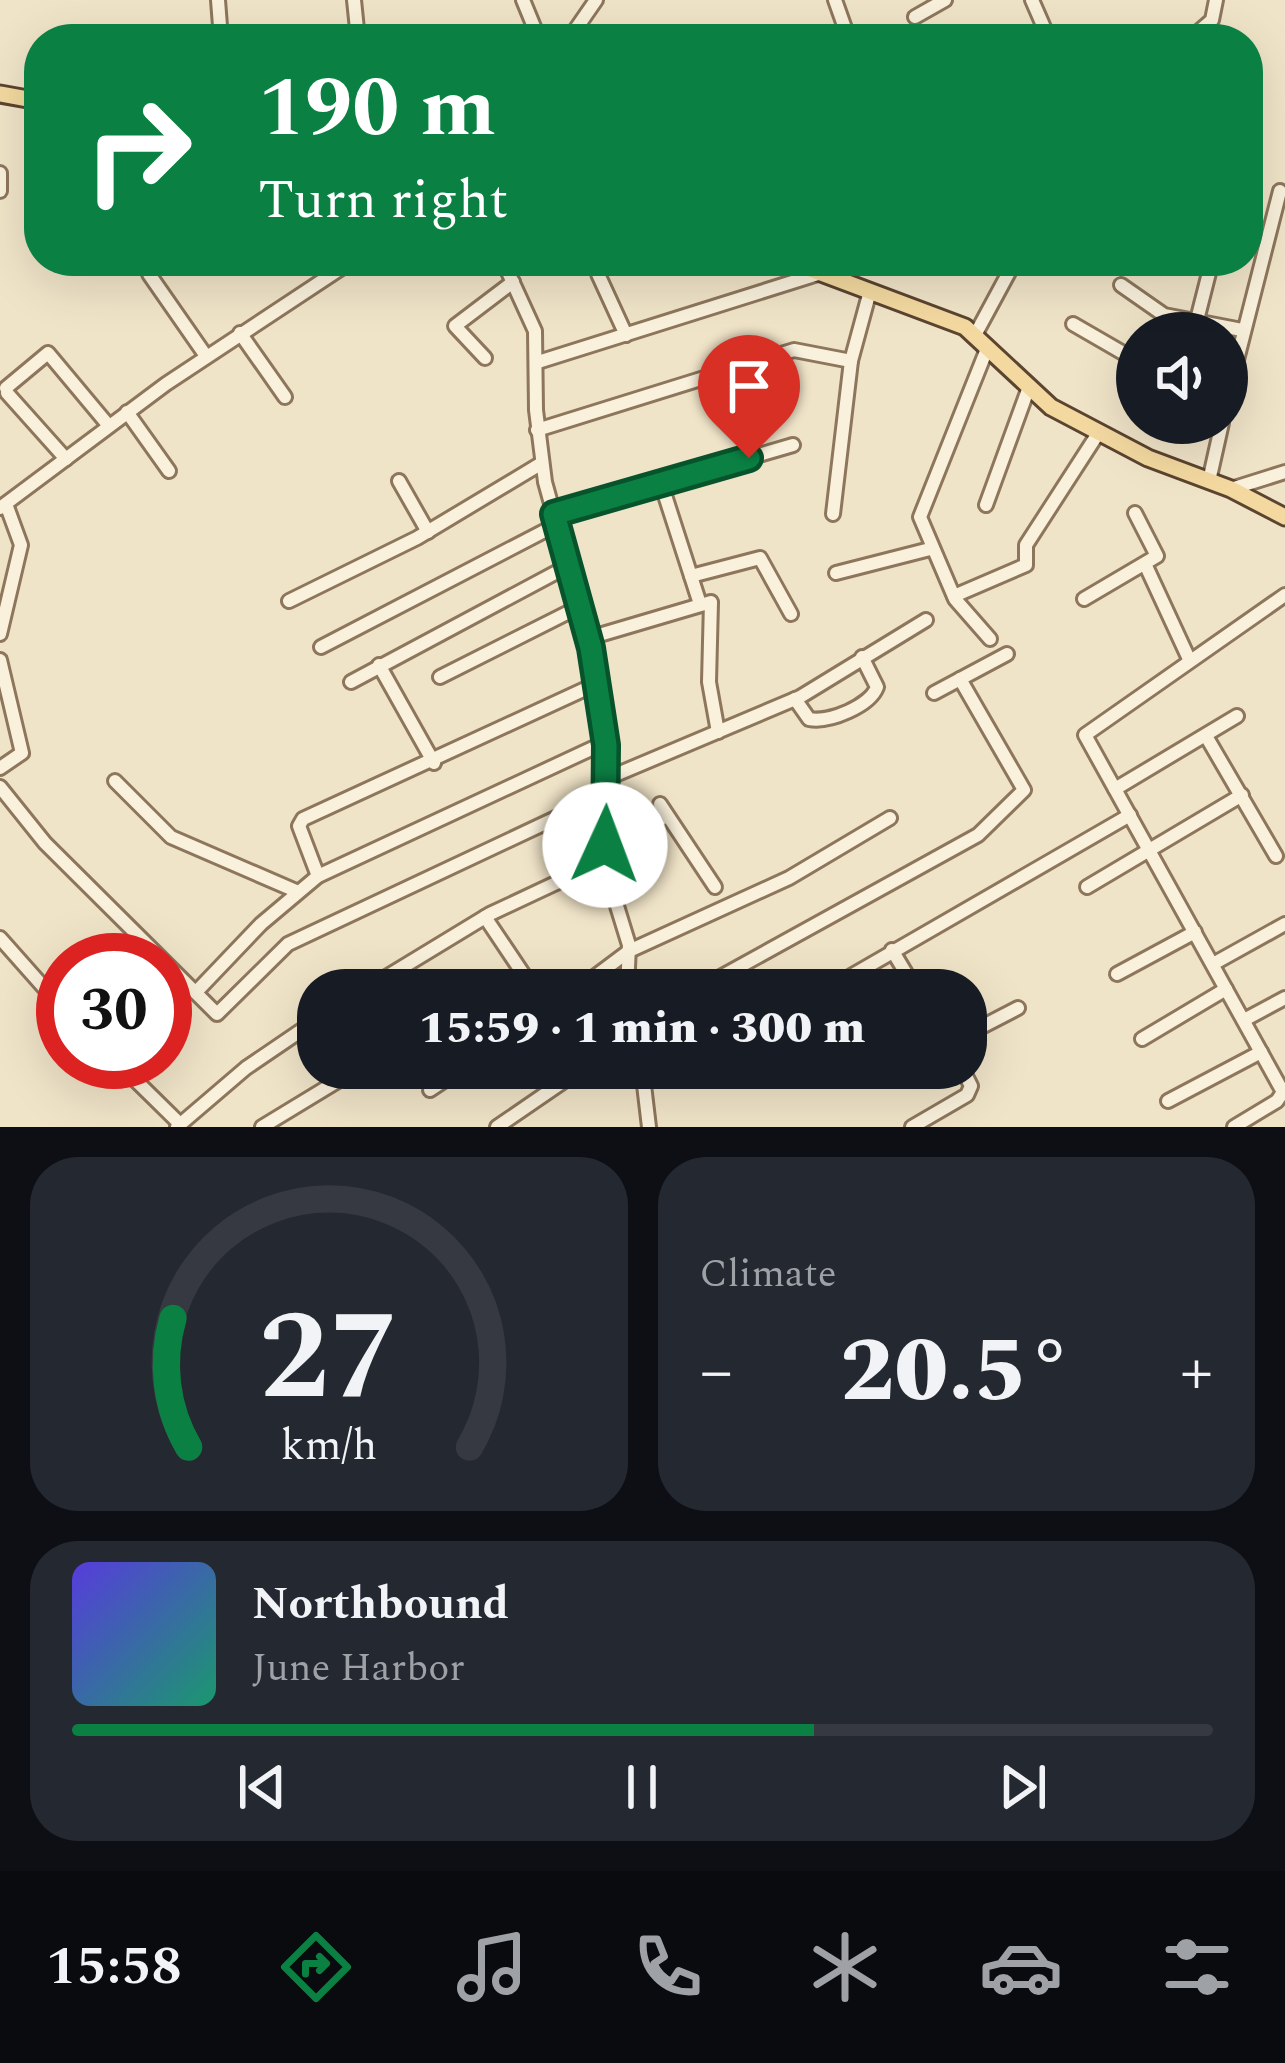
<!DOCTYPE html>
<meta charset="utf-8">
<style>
:root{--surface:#171b24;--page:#242831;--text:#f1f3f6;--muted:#9ea1a6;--line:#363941;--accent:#0b8043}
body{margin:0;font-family:Spectral,serif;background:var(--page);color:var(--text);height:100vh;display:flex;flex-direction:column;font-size:45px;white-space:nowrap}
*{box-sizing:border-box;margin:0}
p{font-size:39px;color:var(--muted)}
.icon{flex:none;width:66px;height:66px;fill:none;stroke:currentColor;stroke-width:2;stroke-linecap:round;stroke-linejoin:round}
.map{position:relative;height:1127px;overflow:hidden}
.details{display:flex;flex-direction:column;gap:30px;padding:30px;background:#0d0f14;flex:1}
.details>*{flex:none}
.guide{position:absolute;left:24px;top:24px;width:1239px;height:252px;border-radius:48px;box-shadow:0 12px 48px #0002;background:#0b8043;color:#fff;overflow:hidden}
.controls{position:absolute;left:1116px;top:312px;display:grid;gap:24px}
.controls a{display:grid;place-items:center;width:132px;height:132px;border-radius:50%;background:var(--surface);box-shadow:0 12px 48px #0002;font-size:60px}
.speed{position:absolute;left:36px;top:933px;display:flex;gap:24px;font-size:60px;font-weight:700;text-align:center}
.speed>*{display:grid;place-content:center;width:156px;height:156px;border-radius:50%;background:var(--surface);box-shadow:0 12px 48px #0002;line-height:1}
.speed .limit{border:18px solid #d22;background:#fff;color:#111}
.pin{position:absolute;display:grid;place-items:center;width:102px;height:102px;color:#fff;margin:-123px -51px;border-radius:50% 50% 50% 0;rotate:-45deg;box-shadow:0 0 12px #0007}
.pin .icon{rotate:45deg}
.me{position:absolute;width:132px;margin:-66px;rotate:2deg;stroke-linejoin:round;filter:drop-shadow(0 0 9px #0008)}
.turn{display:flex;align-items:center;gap:42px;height:252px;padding:0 36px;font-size:54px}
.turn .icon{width:156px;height:156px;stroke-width:2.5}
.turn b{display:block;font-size:84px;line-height:102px}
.big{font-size:90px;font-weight:800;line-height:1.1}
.details .tile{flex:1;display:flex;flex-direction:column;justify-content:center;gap:18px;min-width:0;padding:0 42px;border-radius:48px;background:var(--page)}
.details .dial{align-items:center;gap:0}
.dial svg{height:312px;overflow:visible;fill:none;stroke:var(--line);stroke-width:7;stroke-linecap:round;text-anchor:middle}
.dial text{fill:var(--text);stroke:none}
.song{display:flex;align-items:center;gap:36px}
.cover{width:144px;height:144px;border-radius:18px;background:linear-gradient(135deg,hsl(250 70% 55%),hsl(160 70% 35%))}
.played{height:12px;border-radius:6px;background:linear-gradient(90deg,var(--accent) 65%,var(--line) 65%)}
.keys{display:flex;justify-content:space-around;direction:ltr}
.heat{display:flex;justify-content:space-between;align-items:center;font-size:66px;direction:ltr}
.details .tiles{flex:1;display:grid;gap:30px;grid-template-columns:1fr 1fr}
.tile:last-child{grid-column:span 2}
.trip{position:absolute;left:297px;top:969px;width:690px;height:120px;border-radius:48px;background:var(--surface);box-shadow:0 12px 48px #0002;font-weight:800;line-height:120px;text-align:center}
.menu{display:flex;height:192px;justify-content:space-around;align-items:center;background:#090b0e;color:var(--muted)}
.menu .icon{width:84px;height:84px}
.menu .active{color:var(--accent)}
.menu b{font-size:54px;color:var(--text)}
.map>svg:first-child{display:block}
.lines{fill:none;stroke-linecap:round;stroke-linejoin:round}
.minor-casing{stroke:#8d765c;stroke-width:18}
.major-casing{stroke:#5b4430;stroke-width:21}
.minor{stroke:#faf1dc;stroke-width:12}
.major{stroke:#f3d9a0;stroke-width:15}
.route-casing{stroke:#07532c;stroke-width:30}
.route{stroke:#0b8043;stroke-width:21}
</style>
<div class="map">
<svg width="1285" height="1127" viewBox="0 0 1285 1127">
<rect width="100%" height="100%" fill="#f0e4c8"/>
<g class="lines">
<defs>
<g id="minor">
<polyline points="218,0 221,39"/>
<polyline points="354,0 358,39"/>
<polyline points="523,0 539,39"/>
<polyline points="835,0 846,31"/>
<polyline points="1032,0 1049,39"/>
<polyline points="915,17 945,0"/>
<polyline points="569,39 596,0"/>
<polyline points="1190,39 1212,20 1216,0"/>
<polyline points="0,173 0,191"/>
<polyline points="503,261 535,331 536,410 545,482 591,648 608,770 605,867 629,945 627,990"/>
<polyline points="149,274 206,356"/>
<polyline points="598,274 626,335"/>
<polyline points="1121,285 1164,315 1242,330"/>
<polyline points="1073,324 1137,361"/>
<polyline points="1196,324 1212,261"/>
<polyline points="240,333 285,397"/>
<polyline points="974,337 1015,261"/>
<polyline points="987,349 920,517 955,599 990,639"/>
<polyline points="485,358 455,326 513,282"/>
<polyline points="538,362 821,273"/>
<polyline points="6,388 48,353 109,426"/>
<polyline points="7,393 66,459"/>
<polyline points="1227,399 1280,191"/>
<polyline points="127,412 169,471"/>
<polyline points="537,430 794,350 851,361"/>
<polyline points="399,481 428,532"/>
<polyline points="1209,481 1222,423"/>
<polyline points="661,483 700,604"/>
<polyline points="1231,489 1285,472"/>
<polyline points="986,505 1029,387"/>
<polyline points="0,508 166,384 352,261"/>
<polyline points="833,514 851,361 870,291"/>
<polyline points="554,515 793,445"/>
<polyline points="1146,566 1189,659"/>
<polyline points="836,573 930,549"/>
<polyline points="691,576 760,558 791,614"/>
<polyline points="954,596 1026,565 1026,545 1099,432"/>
<polyline points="1084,599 1157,556 1135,513"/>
<polyline points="289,601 417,538 542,463"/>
<polyline points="0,634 21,545 6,504"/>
<polyline points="589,638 711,602 709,682 718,732"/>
<polyline points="321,647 556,525"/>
<polyline points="0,660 22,753 0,768"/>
<polyline points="379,665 434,763"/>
<polyline points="440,677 581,606"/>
<polyline points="351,682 570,565"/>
<polyline points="934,693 1007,654"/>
<path d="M795,699L809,719C829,723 870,706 877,687L862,657"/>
<polyline points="1206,736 1276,856"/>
<polyline points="608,778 800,697 926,620"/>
<polyline points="115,781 171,837 296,891"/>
<polyline points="0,787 45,843 217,1014 288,944 607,794"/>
<polyline points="1115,789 1237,716"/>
<polyline points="660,804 715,887"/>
<polyline points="605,845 665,817"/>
<polyline points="318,876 299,826 303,819 596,684"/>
<polyline points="1087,887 1242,795"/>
<polyline points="485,917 534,990"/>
<polyline points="0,938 63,1009"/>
<polyline points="892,950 916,990"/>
<polyline points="1213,964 1285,924"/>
<polyline points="1117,974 1195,932"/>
<polyline points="198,990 261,924 318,876 606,742"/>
<polyline points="365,990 490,914 605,860"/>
<polyline points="491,990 520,973"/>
<polyline points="577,990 629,951 789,878 890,818"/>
<polyline points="697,990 978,835 1024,790 960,679"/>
<polyline points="853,990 851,976 1130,815"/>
<polyline points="1244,1020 1285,998"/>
<polyline points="966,1035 1018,1008"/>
<polyline points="1142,1039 1226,989"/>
<polyline points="117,1062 180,1124"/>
<polyline points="642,1068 649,1127"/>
<polyline points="735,1068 738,1077"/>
<polyline points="430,1090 463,1068"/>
<polyline points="1168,1101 1261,1052"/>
<polyline points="177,1127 246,1068 318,1019"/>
<polyline points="262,1127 359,1068"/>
<polyline points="497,1127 583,1068"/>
<polyline points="912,1127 967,1095 971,1086 962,1068"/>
<polyline points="1234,1127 1277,1101 1283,1092 1085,735 1285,595"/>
</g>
<g id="major">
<polyline points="0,94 39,101"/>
<polyline points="789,261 965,327 1051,407 1148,458 1231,489 1285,517"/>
</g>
</defs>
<use href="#minor" class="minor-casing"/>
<use href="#major" class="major-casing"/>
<use href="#minor" class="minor"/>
<use href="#major" class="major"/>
</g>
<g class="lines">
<defs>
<polyline id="route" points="605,845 606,745 591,648 554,514 749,458"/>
</defs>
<use href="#route" class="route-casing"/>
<use href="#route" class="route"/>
</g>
</svg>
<div class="controls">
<a><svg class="icon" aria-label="sound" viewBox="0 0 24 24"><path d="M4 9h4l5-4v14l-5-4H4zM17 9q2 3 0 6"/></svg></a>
</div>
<div class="speed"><div class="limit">30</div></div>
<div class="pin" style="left:749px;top:458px;background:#d93025"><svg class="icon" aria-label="arrive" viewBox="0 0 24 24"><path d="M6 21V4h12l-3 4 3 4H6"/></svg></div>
<svg class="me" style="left:605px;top:845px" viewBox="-20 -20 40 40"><circle r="19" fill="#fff"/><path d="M0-13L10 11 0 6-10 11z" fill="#0b8043"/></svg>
<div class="trip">15:59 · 1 min · 300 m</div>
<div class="guide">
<div class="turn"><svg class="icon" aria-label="right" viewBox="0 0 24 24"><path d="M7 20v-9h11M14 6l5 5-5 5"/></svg><div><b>190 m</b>Turn right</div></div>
</div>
</div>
<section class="details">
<div class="tiles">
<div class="tile dial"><svg viewBox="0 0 100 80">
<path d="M14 69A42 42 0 1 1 86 69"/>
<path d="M14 69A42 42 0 0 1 10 36" stroke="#0b8043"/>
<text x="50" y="56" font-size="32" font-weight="700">27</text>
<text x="50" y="72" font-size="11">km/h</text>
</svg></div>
<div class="tile"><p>Climate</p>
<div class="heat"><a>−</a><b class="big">20.5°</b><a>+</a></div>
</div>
<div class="tile">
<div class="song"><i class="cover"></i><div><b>Northbound</b><p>June Harbor</p></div></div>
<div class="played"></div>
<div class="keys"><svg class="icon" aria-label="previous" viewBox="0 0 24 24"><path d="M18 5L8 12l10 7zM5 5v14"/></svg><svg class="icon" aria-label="pause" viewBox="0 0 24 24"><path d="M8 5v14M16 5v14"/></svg><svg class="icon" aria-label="next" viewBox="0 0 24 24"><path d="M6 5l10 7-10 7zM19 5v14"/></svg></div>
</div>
</div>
</section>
<nav class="menu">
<b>15:58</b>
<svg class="icon active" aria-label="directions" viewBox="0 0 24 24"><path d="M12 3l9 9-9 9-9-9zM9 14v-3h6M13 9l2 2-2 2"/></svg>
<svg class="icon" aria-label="music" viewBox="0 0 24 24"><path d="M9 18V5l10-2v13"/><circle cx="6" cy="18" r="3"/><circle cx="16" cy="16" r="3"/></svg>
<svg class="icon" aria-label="phone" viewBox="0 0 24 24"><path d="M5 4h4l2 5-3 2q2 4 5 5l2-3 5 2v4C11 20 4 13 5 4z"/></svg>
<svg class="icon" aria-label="climate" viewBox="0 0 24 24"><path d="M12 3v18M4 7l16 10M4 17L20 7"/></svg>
<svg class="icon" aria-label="car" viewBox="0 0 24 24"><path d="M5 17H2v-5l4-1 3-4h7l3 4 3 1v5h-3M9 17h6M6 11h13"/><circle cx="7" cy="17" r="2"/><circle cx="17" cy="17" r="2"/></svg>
<svg class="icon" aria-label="filters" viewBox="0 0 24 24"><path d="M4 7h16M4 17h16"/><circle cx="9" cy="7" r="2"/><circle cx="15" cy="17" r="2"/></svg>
</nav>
